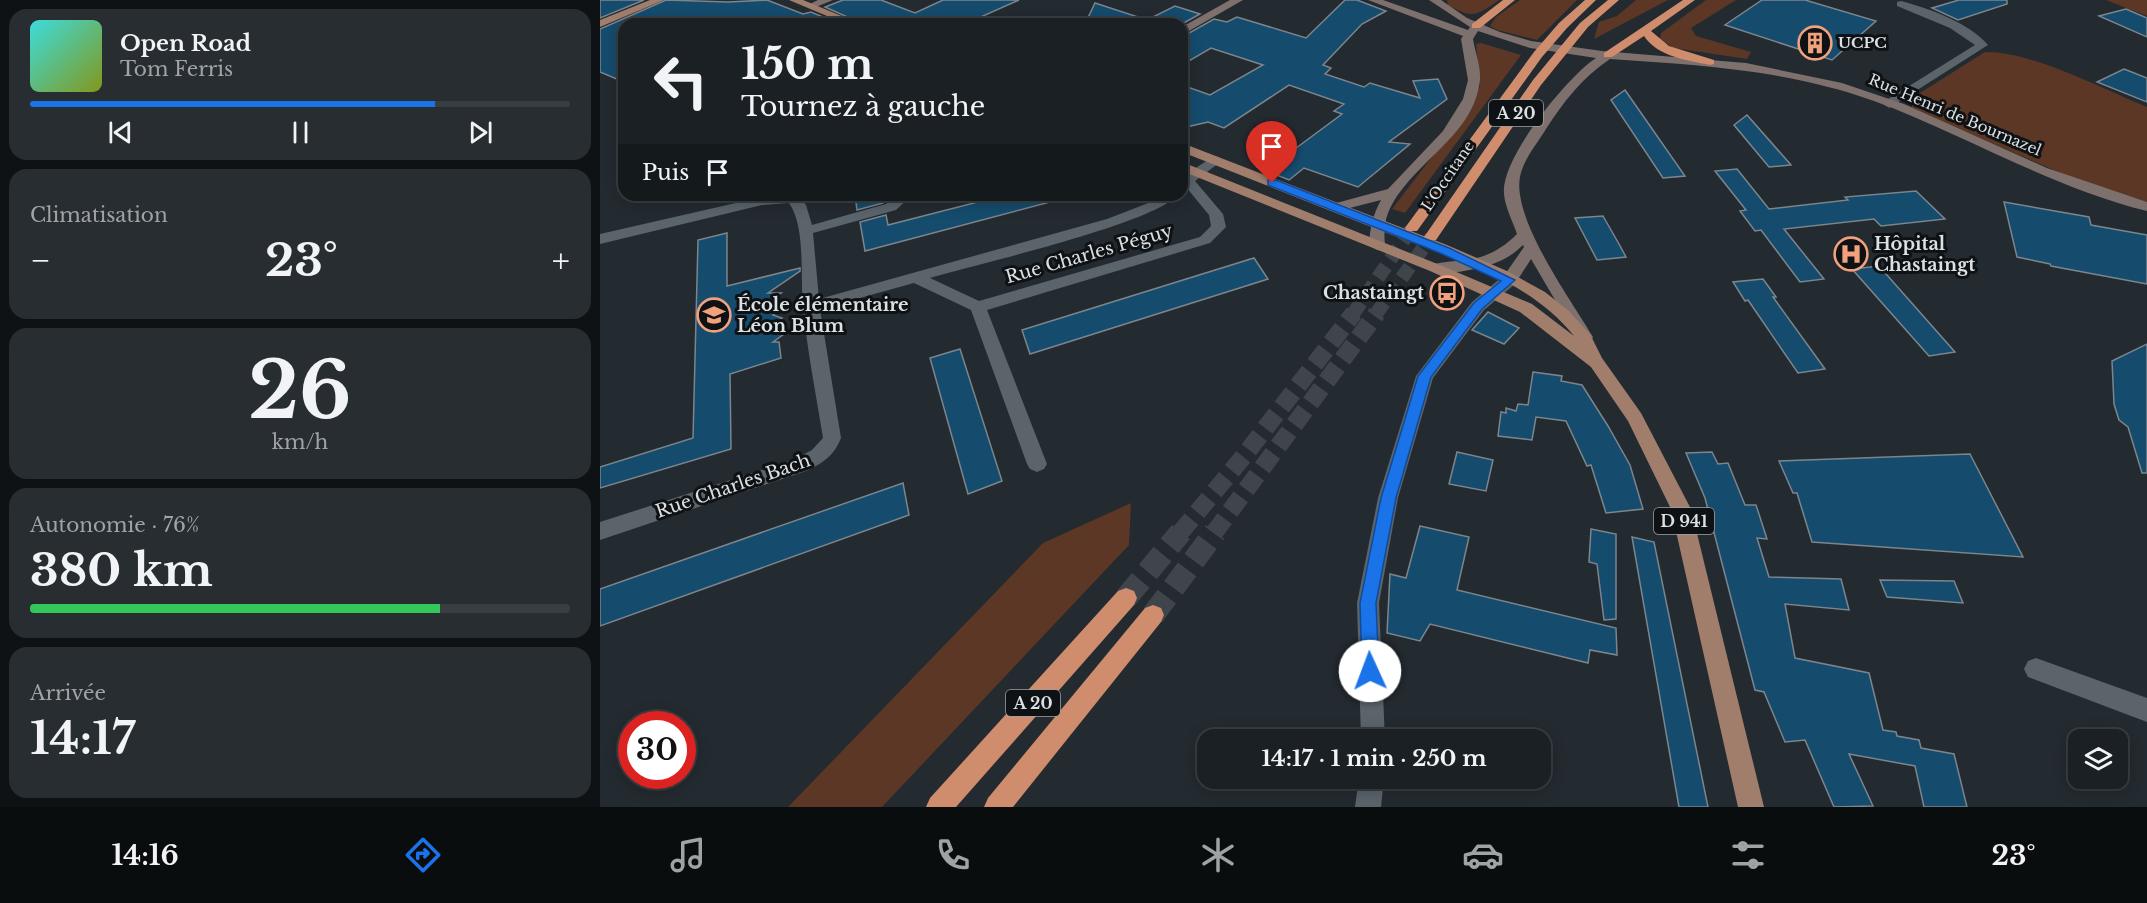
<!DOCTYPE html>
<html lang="fr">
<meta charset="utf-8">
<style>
:root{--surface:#1a2024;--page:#272d31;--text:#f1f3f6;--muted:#9fa3a6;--line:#383e41;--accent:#1a73e8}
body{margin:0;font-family:"Libre Baskerville",serif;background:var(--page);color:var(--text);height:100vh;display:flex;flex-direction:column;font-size:22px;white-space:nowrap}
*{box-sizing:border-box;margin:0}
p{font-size:20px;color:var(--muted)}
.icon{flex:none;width:33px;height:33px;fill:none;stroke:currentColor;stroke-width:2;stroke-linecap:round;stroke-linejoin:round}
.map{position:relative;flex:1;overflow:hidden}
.drawer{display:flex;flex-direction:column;gap:9px;padding:9px;background:#0e1214;width:600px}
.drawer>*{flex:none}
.banner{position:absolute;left:18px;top:18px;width:570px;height:183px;border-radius:18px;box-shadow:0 3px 15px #0003,0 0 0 2px var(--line);background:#1a2024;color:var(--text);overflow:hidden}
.tools{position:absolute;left:1468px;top:729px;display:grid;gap:12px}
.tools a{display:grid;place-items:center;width:60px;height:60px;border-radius:12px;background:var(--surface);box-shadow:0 3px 15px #0003,0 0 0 2px var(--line);font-size:30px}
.speed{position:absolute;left:18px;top:711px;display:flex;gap:12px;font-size:30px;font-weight:700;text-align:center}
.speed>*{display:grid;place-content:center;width:78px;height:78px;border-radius:50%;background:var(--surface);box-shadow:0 3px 15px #0003,0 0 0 2px var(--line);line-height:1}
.speed .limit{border:9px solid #d22;background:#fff;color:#111}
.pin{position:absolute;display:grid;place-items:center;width:51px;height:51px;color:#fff;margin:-62px -26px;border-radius:50% 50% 50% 0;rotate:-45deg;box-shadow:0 0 6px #0007}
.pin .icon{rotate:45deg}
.me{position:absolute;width:66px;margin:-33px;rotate:358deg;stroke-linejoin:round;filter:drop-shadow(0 0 4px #0008)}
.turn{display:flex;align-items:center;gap:21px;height:126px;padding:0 24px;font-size:27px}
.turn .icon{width:78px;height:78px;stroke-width:2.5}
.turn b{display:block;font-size:42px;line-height:51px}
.then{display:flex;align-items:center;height:57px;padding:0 24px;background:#0003;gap:12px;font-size:22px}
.big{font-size:45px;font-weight:700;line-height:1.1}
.drawer .card{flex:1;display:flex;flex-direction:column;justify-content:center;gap:9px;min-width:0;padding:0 21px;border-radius:18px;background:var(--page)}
.drawer .dial{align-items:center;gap:0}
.dial b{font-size:78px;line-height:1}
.song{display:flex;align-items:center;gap:18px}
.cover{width:72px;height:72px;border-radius:9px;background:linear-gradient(135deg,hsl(180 70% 55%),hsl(70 70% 35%))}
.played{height:6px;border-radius:3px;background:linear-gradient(90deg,var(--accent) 75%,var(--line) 75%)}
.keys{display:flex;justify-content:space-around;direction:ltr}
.heat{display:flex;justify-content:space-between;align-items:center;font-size:33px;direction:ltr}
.charge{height:9px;border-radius:4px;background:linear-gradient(90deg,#34c759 76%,var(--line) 0)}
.trip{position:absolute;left:597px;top:729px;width:354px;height:60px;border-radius:18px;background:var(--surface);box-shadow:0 3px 15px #0003,0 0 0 2px var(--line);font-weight:700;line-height:60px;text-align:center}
.menu{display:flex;height:96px;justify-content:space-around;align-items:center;background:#0a0d0e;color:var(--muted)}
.menu .icon{width:42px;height:42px}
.menu .selected{color:var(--accent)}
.menu b{font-size:27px;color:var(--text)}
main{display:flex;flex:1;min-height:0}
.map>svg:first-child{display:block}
.green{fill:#5c3725}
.building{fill:#154b6d;stroke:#7c858c;stroke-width:1.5}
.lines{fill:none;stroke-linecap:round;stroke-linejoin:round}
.highway-tunnel-far2{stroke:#3f454b;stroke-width:14;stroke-dasharray:14 8;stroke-linecap:butt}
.highway-tunnel-far1{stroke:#3f454b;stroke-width:18;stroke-dasharray:18 9;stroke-linecap:butt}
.highway-tunnel{stroke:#3f454b;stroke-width:23;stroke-dasharray:23 11;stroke-linecap:butt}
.street{fill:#5b646b;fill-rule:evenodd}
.secondary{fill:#7e706c;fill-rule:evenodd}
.primary{fill:#a17d6c;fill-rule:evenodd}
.highway{fill:#cf8d6d;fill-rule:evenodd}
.route{fill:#1a73e8;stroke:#114b97;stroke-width:1.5}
.labels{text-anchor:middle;stroke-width:6;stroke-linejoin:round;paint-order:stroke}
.far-poi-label{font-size:15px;font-weight:bold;fill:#dbe0e3;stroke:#0f1215;text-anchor:start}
.far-street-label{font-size:15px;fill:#dbe0e3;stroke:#0f1215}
.shield{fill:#0f1215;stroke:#9ea2a5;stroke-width:1.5}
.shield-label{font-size:16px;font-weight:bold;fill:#dbe0e3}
.poi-label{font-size:18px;font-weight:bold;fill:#dbe0e3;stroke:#0f1215;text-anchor:start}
.street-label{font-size:18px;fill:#dbe0e3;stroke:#0f1215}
</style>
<main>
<section class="drawer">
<div class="card">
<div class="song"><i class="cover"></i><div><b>Open Road</b><p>Tom Ferris</p></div></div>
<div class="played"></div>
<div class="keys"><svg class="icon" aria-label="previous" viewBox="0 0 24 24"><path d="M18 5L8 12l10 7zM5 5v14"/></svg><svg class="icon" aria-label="pause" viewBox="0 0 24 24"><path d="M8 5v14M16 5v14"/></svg><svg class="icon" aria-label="next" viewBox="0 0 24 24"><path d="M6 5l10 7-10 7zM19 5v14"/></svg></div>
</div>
<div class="card"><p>Climatisation</p>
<div class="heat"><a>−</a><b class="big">23°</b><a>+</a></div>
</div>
<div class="card dial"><b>26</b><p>km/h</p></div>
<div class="card"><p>Autonomie · 76%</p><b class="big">380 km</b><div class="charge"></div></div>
<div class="card"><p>Arrivée</p><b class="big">14:17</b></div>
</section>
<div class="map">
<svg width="1547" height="807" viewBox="0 0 1547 807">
<rect width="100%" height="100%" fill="#232a30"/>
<g class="green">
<path d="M847,0H899C876,16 873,19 848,5Z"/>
<polygon points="920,0 977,0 937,40 897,30 890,26 896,17"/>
<polygon points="1036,0 1068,0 994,39 999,22 1017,16"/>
<polygon points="1106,0 1136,0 1091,28 1096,36 1151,52 1147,59 1074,48 1060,39 1061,33"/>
<polygon points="1506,0 1547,0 1547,16"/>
<polygon points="881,43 921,55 805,213 792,209 874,102 880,86 876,44"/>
<path d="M1385,52C1434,52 1500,88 1547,107V202L1475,179L1312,109V98Z"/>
<polygon points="531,503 529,545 282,807 188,807 443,543"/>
</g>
<g class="building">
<polygon points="0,0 44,0 0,18"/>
<polygon points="66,0 128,2 167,0 203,14 211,12 240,24 172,24 162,20 153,24 24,24 24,82 0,72 0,29"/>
<polygon points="243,0 281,0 315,13 343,0 419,0 365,24 263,24 225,7"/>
<polygon points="745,0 757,0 786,11 762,24 723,65 731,68 725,74 764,87 770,83 820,98 813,81 838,79 847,99 789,142 810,144 758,187 704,168 689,180 657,167 675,154 684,157 742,114 734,111 744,104 689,85 624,128 608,122 582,128 582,85 610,95 663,65 611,48 582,65 582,37 614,19 627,22 637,17 706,38"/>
<polygon points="1162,0 1205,0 1276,21 1232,60 1125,25"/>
<polygon points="1359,0 1407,0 1407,4 1358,20 1332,8"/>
<polygon points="495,3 547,20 575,6 600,14 582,24 485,24"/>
<polygon points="1526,9 1547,18 1547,37 1499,16"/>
<polygon points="1524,69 1547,78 1547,102 1497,82"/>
<polygon points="1025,90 1085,176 1063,178 1011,100"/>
<polygon points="1147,115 1191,165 1169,167 1134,125"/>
<polygon points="1137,169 1169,209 1248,200 1245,197 1316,191 1345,219 1281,226 1274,219 1184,229 1224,279 1200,282 1161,230 1155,231 1140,211 1146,210 1115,171"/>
<polygon points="255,195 281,195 283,203 257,210"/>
<polygon points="405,195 454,195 454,201 265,251 260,222 286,215 288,225"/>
<polygon points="1404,202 1489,217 1491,225 1547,235 1547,284 1451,266 1450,264 1417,257"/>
<polygon points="1003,216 1019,244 1026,257 997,260 975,218"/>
<polygon points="127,233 127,286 200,268 200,271 168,293 181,293 161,306 181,309 173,315 182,318 163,332 184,334 173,342 179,342 181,358 130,374 131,449 0,488 0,467 93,438 98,240"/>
<polygon points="654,258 668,279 430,354 422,330"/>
<polygon points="1279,266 1355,352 1329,356 1252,269"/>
<polygon points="1163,279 1176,297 1173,297 1225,369 1198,373 1148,300 1145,301 1133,282"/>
<polygon points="888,312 919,328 904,344 872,330"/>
<polygon points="1547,344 1547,473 1542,473 1528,427 1519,420 1514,404 1512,361"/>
<polygon points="360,349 402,481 368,494 330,358"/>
<polygon points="933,372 962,376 961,381 982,385 1008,426 1030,465 1043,509 1006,513 991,465 987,466 966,421 936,417 932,440 898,436 901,412 906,413 906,408 916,411 918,404 928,405"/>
<polygon points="857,452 893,460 886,491 849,484"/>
<polygon points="1112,452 1118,464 1128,463 1145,505 1156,505 1167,539 1157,538 1169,577 1241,579 1249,610 1185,604 1195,658 1269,673 1283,730 1296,732 1297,736 1319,740 1321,748 1354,754 1367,807 1324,807 1315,766 1249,754 1273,806 1234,807 1205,740 1185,742 1164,692 1155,690 1105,498 1086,453"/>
<polygon points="1370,454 1423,557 1212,542 1197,493 1193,493 1179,461"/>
<polygon points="303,483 309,515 0,626 0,589"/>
<polygon points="820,526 869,537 857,590 1016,628 1017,655 990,650 988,663 830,624 820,641 787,633 790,574 806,578"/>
<polygon points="991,529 1016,534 1016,619 1004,620 997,564 989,562"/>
<polygon points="1032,537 1054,542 1108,807 1079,807"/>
<polygon points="1280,580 1354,581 1363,603 1287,597"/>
</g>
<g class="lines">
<g class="highway-tunnel-far2">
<polyline points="753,314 812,228"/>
<polyline points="776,314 831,237"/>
</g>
<g class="highway-tunnel-far1">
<polyline points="580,533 644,456 754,313"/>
<polyline points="614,533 777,313"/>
</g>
<g class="highway-tunnel">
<polyline points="526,598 581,532"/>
<polyline points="553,615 615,532"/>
</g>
<g class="street">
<path d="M1301,1C1330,9 1368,22 1388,45L1289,108L1283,104L1285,101L1375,45L1350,28L1297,6V2Z"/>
<path d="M614,156L619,157L621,160L619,163L595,181L623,214L626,227L610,243L387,310L447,464L444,469L437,472L430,469L427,464L371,310L314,283L220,309L241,438C234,456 223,463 206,471L0,540V522L193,460L212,450L223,438C216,394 207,350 203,306C200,277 206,227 189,203L162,205L0,244V234L162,197L198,195L206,205L212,225L286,204L297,195H312L296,210L213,233L219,299L507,219L556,200L562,195H577C556,223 374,265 330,278L379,301L600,237L611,226L609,215L586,187L582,188V177Z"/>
<polygon points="909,275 917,280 915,284 884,310 833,378 798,498 779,603 785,740 761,740 757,603 778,498 816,376 872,302 903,276"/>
<polygon points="1436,658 1547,698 1547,722 1428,677 1424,669 1428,661"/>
<polygon points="759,778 784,778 781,807 755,807"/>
</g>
<g class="secondary">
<polygon points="218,0 233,0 211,9 206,6"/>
<polygon points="630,0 643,0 582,35 582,27"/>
<path d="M768,0H783L868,30L870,27L829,0H841L867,18L900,32L931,41L1002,51L1146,63L1242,83L1304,104L1447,168L1547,202V211C1450,187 1366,135 1274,101C1188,70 1100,65 1010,59C982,78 964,101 946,129C937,144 923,160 920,177C912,219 971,300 993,337L991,341H979L931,259L915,284H903L901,280L924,247L923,245C917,251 909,257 900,261C887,267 837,280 827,268C834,260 865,262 877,258C893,254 906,245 917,234C913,222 905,207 904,194C900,159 968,76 996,58L930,48L878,31L873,39C875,52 881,66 880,80C874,138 809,163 788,213C784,223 784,235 785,245L777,250L769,245C770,227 773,215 781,200L734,212L727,208L729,205L788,189L843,131L863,99L868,80L861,39L863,36Z"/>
</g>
<g class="primary">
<polygon points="50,0 64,0 0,27 0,20"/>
<polygon points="189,0 203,0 261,24 246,24"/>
<path d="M582,143L847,245L907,271L945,292L969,311L990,334L1002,358L1041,413L1091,509L1164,807H1138L1071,509L1028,421L991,367L920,312L830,271L582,171V162L840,265L932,304L974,336C926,276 842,255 774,228C710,203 646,177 582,152Z"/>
</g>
<g class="highway">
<polygon points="903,0 915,0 880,28 872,28 872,24"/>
<polygon points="985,0 996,0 967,28 942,57 817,231 807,231 805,228 807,225 934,52 959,23"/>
<polygon points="1008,0 1019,0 988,27 941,85 836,240 826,240 824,237 933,80 980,23"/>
<path d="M1083,0H1095L1051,31L1069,46L1114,60V64L1110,65C1087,60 1058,57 1044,36L1012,57H1004V53Z"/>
<polygon points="526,588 534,591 537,598 534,605 356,807 326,807 330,798 518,591"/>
<polygon points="553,605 561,608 564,615 561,622 413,807 384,807 388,798 545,608"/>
</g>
</g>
<polygon class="route" points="668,180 676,180 849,248 915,280 882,309 831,377 796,498 776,603 779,671 776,677 770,680 764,677 762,671 760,603 781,498 818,376 874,303 901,281 840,253 668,185"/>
<defs>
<symbol id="building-ring" viewBox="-11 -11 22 22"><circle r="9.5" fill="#0f1215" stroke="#f1a17b" stroke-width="1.5"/><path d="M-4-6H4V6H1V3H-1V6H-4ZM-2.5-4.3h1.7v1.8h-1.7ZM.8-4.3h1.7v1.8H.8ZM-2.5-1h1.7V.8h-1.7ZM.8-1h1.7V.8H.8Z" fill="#f1a17b"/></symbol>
<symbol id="hospital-ring" viewBox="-11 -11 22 22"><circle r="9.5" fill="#0f1215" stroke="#f1a17b" stroke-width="1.5"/><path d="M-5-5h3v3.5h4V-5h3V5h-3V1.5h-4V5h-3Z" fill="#f1a17b"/></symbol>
<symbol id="bus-ring" viewBox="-11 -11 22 22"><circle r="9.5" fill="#0f1215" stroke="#f1a17b" stroke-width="1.5"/><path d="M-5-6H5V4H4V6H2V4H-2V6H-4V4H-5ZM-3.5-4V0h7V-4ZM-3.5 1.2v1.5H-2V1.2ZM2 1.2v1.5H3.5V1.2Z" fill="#f1a17b"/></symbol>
<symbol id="school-ring" viewBox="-11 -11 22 22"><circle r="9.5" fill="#0f1215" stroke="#f1a17b" stroke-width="1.5"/><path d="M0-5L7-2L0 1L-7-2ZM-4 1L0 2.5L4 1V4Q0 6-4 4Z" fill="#f1a17b"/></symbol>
</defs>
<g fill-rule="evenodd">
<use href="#building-ring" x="1196" y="24" width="38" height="38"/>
<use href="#hospital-ring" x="1232" y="235" width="38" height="38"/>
<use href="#bus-ring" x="828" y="274" width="38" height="38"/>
<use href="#school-ring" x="95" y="296" width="38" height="38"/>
</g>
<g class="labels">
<g class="far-poi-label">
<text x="1238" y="48">UCPC</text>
</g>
<g class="far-street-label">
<text transform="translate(1355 115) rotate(23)" y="5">Rue Henri de Bournazel</text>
<text transform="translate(848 176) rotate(-56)" y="5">L'Occitane</text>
</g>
<g class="shield">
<rect x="889" y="100" width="54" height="26" rx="4.5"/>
<rect x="1054" y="508" width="60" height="26" rx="4.5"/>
<rect x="406" y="690" width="54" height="26" rx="4.5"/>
</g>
<g class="shield-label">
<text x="916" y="119">A 20</text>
<text x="1084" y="527">D 941</text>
<text x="433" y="709">A 20</text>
</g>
<g class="poi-label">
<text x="1274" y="250">Hôpital<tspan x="1274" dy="21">Chastaingt</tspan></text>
<text x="824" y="299" text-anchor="end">Chastaingt</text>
<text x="137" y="311">École élémentaire<tspan x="137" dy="21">Léon Blum</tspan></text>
</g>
<g class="street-label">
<text transform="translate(489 254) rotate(-16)" y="6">Rue Charles Péguy</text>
<text transform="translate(133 486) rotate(-19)" y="6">Rue Charles Bach</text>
</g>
</g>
</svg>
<div class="tools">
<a><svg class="icon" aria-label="layers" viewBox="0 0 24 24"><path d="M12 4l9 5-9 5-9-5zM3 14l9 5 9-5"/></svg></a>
</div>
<div class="speed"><div class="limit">30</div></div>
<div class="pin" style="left:672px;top:183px;background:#d93025"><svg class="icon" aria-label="arrive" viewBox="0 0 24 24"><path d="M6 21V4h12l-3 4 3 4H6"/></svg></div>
<svg class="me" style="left:770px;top:671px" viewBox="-20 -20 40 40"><circle r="19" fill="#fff"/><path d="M0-13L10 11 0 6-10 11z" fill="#1a73e8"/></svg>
<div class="trip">14:17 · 1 min · 250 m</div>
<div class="banner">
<div class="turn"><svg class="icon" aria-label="left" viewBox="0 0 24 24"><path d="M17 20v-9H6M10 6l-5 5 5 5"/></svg><div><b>150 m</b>Tournez à gauche</div></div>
<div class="then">Puis<svg class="icon" aria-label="arrive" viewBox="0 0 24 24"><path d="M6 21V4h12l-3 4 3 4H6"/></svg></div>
</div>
</div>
</main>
<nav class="menu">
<b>14:16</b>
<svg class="icon selected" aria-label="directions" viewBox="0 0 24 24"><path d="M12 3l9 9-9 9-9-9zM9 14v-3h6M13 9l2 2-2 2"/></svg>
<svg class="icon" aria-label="music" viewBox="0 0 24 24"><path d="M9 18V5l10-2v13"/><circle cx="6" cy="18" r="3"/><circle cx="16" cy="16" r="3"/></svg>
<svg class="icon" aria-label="phone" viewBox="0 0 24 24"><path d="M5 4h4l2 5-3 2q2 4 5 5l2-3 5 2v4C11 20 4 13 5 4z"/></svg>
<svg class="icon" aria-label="climate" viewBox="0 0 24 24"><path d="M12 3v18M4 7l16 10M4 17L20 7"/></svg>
<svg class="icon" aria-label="car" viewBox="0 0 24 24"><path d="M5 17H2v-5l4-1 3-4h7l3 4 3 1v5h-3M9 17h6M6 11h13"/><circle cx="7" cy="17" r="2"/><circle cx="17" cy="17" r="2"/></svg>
<svg class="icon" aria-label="filters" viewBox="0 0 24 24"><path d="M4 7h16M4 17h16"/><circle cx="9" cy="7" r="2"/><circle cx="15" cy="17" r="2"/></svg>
<b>23°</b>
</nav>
